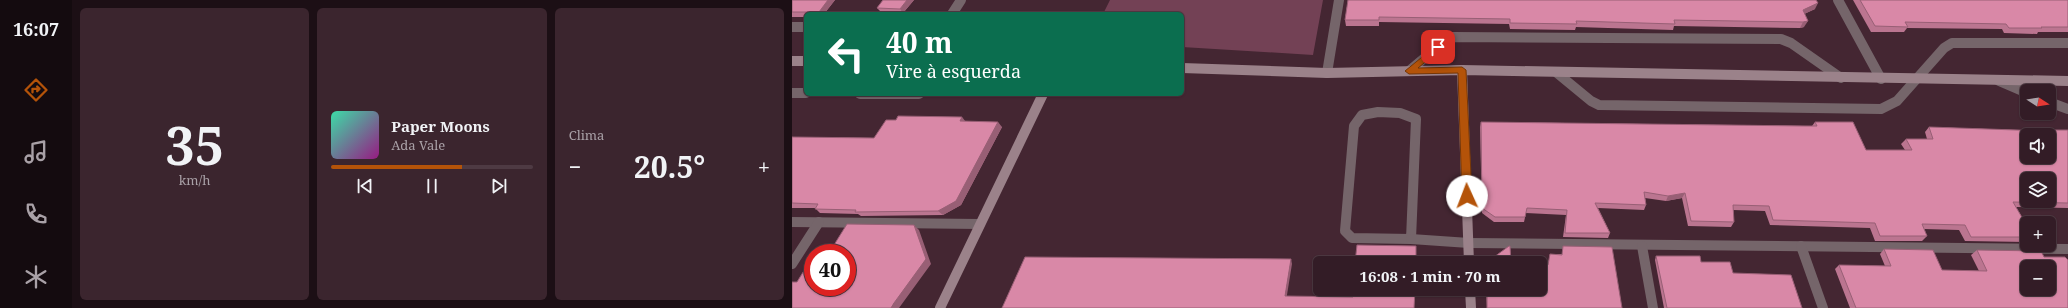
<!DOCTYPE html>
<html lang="pt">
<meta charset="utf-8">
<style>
:root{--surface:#331c26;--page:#3b252e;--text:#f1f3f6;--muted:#a9a1a7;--line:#4e3a43;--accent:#b45309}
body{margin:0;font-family:"Noto Serif",serif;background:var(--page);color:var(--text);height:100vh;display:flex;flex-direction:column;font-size:15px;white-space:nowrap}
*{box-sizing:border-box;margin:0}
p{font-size:13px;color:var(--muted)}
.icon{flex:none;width:22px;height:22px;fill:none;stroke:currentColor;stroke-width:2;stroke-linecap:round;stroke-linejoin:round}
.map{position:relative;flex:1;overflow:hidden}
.panel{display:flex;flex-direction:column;gap:8px;padding:8px;background:#1c0f15;width:720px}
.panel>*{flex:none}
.top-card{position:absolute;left:12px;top:12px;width:380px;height:84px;border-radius:6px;box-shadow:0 1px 3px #0004,0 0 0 1px var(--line);background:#0b6e4f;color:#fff;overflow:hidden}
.needle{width:26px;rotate:102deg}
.tools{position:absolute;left:1228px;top:84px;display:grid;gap:8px}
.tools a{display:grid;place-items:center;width:36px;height:36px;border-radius:6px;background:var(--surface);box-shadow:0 1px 3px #0004,0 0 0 1px var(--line);font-size:20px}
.speed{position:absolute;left:12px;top:244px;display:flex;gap:8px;font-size:20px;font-weight:700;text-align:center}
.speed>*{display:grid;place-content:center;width:52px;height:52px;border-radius:50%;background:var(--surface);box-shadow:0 1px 3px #0004,0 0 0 1px var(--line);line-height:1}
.speed .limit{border:6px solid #d22;background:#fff;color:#111}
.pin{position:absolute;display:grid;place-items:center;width:34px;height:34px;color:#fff;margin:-17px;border-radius:8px;box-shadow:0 2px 6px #0006}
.me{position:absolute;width:44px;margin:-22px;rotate:358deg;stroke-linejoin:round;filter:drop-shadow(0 0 3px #0008)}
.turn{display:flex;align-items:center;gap:14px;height:84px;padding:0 16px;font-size:18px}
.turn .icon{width:52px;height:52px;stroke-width:2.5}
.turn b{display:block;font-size:28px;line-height:34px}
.big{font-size:30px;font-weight:700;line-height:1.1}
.panel .card{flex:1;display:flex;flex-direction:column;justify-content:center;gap:6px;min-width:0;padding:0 14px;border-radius:6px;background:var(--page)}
.panel .dial{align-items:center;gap:0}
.dial b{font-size:52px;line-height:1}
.song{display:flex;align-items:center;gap:12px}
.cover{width:48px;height:48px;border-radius:6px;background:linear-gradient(135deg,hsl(160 70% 55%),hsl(310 70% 35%))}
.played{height:4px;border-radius:2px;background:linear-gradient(90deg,var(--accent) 65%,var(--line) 65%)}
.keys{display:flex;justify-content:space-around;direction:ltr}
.heat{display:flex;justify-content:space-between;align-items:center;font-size:22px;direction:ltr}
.panel .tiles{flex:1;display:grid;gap:8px;grid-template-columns:repeat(3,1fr)}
.trip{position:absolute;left:521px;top:256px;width:234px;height:40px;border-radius:6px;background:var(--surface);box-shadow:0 1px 3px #0004,0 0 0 1px var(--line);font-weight:700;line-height:40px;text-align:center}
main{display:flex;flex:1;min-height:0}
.tab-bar{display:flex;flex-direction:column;width:72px;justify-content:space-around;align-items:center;background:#140b0f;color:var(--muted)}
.tab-bar .icon{width:28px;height:28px}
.tab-bar .selected{color:var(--accent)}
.tab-bar b{font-size:18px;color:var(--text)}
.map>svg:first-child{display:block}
.green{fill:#734155}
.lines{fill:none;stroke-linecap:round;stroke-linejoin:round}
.lane{stroke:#75656a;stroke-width:10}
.street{stroke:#75656a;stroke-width:10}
.secondary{stroke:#9b828a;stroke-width:10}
.wall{fill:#bb7590}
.shaded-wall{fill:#985f75}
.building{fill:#d988a7;stroke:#985f75;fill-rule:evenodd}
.route{fill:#b45309;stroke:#753606}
</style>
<main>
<nav class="tab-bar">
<b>16:07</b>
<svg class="icon selected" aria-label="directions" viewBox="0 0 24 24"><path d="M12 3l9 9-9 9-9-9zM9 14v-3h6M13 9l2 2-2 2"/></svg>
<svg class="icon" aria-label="music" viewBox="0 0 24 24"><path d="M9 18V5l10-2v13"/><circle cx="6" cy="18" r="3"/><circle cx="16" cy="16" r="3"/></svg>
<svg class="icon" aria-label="phone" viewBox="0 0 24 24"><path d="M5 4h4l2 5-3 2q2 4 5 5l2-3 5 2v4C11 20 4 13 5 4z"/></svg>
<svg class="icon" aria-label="climate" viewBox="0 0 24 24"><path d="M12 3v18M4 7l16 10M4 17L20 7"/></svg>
</nav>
<section class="panel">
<div class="tiles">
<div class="card dial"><b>35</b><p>km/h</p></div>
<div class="card">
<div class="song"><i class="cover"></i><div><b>Paper Moons</b><p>Ada Vale</p></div></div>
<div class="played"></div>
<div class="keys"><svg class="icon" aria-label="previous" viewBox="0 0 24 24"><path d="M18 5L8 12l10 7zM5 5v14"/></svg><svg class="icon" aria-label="pause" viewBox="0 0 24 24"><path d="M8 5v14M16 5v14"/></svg><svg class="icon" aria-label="next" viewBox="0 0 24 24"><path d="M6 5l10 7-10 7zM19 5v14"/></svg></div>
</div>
<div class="card"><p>Clima</p>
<div class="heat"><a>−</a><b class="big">20.5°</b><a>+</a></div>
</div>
</div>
</section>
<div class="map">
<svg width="1276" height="308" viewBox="0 0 1276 308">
<rect width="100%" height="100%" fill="#442632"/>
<polygon class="green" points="318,0 531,0 521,55 390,47 390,14 311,14"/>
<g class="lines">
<g class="lane">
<polygon points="586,112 608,113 624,119 619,239 560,238 553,231 562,126 570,115"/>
<polyline points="619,239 677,243"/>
</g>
<g class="street">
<polyline points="1046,0 1089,79"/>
<polyline points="160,14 169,0"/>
<polyline points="0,27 14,27"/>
<polyline points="617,71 655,39 661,37 989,39 999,43 1049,78"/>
<polyline points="535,73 547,0"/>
<polyline points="765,73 799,101 807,105 1089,109 1105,101 1152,48 1160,43 1276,43"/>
<polyline points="1207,81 1235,93"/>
<polyline points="0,93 14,93"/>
<polyline points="68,94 127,94"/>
<polyline points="1257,102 1276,109"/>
<polyline points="0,222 188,224"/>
<polyline points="677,243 1276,249"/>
<polyline points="850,246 861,308"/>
<polyline points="1009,246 1031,308"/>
<polyline points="0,264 27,222"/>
</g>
<g class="secondary">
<polyline points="0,61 14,61"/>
<polyline points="390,68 535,73 670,70 1276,81"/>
<polyline points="670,70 677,263"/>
<polyline points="678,289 679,308"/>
<polyline points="148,308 251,94"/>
</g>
</g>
<g class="wall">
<polygon points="0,0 43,0 32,14 14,14 14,17 0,17"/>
<polygon points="91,0 122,0 111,13 89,12 85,8"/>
<polygon points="556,0 1023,9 1012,14 1012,27 1008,28 882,26 881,30 784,27 783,30 718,29 717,24 587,22 587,26 554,26 553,20"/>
<polygon points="1061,0 1276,0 1276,32 1246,32 1245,34 1212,33 1210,29 1115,28 1112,32 1079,32"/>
<polygon points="173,121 210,127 169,205 151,215 69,216 66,214 28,213 23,208 0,208 0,137 82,138"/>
<polygon points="689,122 1020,126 1023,122 1074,150 1113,150 1109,144 1114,139 1135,139 1133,132 1137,127 1251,131 1252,130 1276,130 1276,208 1224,207 1235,226 1235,242 1173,241 1167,230 1132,229 1135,236 1130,241 1083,241 1078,228 978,225 973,211 941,210 942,222 939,227 896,226 890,198 874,201 853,198 854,205 852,210 806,208 818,233 816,238 771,237 774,215 734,213 732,222 702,222 690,213 688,127"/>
<polygon points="771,246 830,308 695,308 694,289 748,289 756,265 758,254 770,254"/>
<polygon points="1092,249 1150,270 1187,271 1179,255 1185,250 1276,308 1058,308 1043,269 1047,265 1093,266 1088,254"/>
<polygon points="864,256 909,262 941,273 1010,308 872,308 863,260"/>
</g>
<g class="shaded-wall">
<polygon points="36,0 43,0 32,14 28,14 27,12"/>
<polygon points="115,0 122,0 111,13 108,9"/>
<polygon points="1026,3 1023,9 1008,16 1011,10"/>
<polygon points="1016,21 1012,27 1008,28 1011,22"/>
<polygon points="170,117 174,122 168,121"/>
<polygon points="206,122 210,127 169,205 151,215 146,211"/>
<polygon points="893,193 890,198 874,201 876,196"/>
<polygon points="122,225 127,230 139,264 107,308 99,308 102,303"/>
<polygon points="499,259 500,264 494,301 493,296"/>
</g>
<g class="building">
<polygon points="0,0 36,0 27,12 0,12"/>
<polygon points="91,0 115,0 108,9 85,8"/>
<polygon points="556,0 1024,0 1026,3 1011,10 1016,21 1011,22 882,20 883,24 784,21 785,24 718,23 718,19 587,17 587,20 553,20"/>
<polygon points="1068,0 1276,0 1276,27 1249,27 1250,28 1217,28 1214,24 1113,22 1116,27 1083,26"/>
<polygon points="106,116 170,117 168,121 206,122 164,201 146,211 63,212 64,210 23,209 26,204 0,203 0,137 82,138 94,120 104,120"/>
<path d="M689,122L1012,126H1025L1023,122H1061L1074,150H1120L1114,139H1141L1137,127L1253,131L1252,130H1276V203L1221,202L1235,226V237H1179L1173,225L1130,224L1135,236H1088L1083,223L981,220L977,206L941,205L942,222L899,221L893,193L876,196L852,192L854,205L803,203L818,233H773L775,210L735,208L733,217H703L690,208ZM1235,135H1257V157H1235ZM1235,179H1257V201H1235Z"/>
<polygon points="55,224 122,225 134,259 102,303 99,308 0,308 0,282 5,282 21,256 21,287 55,287 55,253 23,253 37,253"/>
<polygon points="565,245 624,246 624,263 563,263"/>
<polygon points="717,246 718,246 719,263 694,263"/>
<polygon points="771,246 820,247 830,308 695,308 695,289 748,289 748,265 756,265 758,254 770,255"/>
<path d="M1092,249L1141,250L1150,270L1195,271L1185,250L1249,251L1252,257H1273L1276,260V308H1064L1047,265L1099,266ZM1235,267H1257V289H1235Z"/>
<polygon points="864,256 908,256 909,262 938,262 941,273 999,275 1010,308 875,308"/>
<polygon points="233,257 499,259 493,296 561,297 561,289 623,289 622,308 210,308"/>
</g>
<polygon class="route" points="646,44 650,47 649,49 626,68 670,67 674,70 680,196 675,200 670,196 666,73 617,74 613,71"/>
</svg>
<div class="tools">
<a><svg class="needle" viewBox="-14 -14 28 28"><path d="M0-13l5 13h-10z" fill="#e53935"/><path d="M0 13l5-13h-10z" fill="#a9a1a7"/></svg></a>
<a><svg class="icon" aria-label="sound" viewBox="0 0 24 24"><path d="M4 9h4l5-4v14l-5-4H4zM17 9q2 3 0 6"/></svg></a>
<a><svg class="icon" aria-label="layers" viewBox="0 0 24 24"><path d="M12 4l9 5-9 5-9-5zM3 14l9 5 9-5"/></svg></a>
<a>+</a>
<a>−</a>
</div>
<div class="speed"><div class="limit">40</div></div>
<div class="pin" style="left:646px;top:47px;background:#d93025"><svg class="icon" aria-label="arrive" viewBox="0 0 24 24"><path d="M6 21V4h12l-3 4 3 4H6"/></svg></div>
<svg class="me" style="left:675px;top:196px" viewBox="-20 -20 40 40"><circle r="19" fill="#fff"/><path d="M0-13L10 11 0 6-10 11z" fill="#b45309"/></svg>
<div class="trip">16:08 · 1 min · 70 m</div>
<div class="top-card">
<div class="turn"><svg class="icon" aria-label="left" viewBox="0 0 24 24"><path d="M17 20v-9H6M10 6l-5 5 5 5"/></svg><div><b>40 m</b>Vire à esquerda</div></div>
</div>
</div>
</main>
